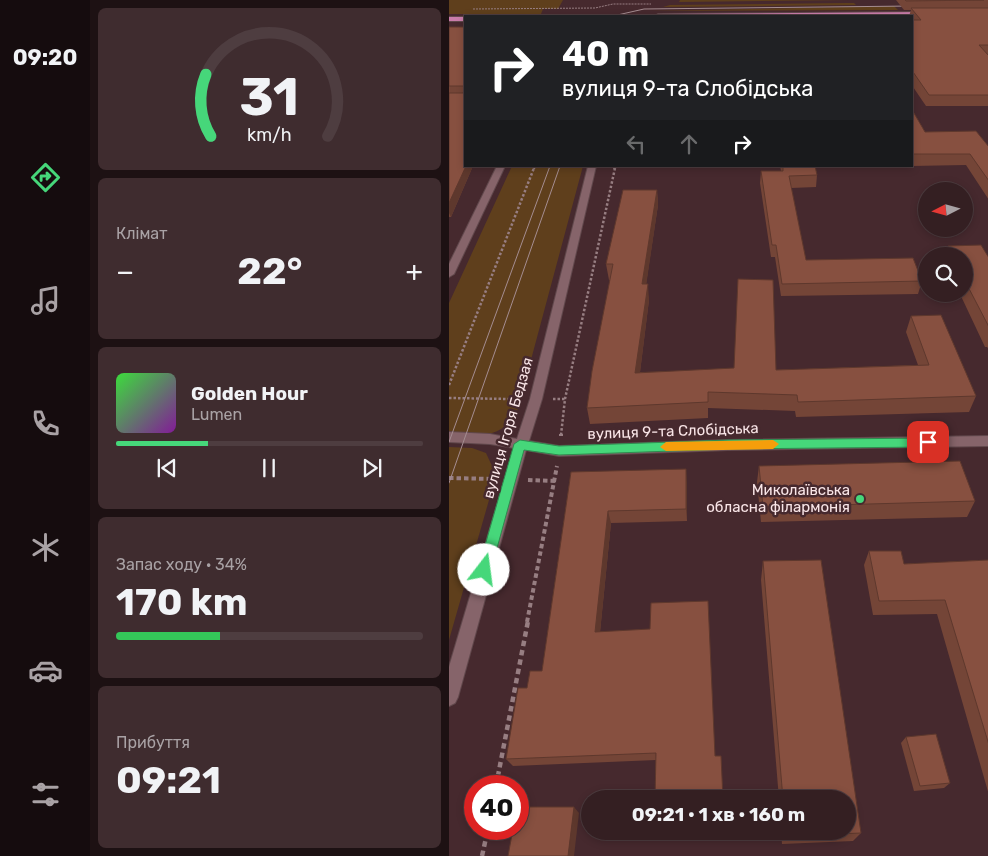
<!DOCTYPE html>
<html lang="uk">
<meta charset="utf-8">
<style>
:root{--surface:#341f22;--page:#3f2c2f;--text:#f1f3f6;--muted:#a9a2a5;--line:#4e3d40;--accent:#46d77a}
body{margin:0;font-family:Rubik,sans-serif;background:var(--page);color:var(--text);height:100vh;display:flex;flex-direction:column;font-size:19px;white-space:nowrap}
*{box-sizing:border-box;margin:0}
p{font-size:16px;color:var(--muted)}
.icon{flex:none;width:28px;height:28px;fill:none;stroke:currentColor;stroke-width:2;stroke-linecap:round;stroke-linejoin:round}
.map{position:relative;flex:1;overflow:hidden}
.sheet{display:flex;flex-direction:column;gap:8px;padding:8px;background:#1d1113;width:359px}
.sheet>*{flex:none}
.banner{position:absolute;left:15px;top:15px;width:449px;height:152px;border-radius:0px;box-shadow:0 2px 8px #0003,0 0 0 1px var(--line);background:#202124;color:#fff;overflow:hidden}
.needle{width:32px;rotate:264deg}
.controls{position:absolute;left:469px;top:182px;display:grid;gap:10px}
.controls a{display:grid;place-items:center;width:55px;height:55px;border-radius:50%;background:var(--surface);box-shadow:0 2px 8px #0003,0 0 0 1px var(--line);font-size:25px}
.speed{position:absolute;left:15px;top:775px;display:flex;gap:10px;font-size:25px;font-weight:700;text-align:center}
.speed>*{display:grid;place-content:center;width:65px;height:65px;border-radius:50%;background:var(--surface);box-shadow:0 2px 8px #0003,0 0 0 1px var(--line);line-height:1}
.speed .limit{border:8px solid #d22;background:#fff;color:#111}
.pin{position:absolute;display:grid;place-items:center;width:42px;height:42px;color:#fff;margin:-21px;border-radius:10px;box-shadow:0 2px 8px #0006}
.me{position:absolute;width:55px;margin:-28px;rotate:15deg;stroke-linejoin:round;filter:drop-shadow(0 0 4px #0008)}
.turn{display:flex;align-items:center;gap:18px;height:105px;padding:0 15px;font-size:22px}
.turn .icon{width:65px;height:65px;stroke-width:2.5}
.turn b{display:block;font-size:35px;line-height:42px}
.lanes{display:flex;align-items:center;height:48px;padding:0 15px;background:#0003;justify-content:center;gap:25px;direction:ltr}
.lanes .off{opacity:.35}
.big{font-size:38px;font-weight:700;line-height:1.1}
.sheet .widget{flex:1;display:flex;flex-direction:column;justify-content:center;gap:8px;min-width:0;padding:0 18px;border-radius:8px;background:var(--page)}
.sheet .dial{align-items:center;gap:0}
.dial svg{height:130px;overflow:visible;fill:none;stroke:var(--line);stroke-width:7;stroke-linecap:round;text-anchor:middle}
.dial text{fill:var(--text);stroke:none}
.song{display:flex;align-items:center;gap:15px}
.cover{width:60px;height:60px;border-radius:8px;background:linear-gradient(135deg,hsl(120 70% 55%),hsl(290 70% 35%))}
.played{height:5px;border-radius:2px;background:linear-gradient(90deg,var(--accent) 30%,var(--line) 30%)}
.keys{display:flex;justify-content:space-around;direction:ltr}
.heat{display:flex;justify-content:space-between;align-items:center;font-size:28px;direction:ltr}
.charge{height:8px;border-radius:4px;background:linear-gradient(90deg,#34c759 34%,var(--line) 0)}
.trip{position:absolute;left:132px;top:790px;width:275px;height:50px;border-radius:25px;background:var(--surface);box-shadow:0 2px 8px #0003,0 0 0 1px var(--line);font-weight:700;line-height:50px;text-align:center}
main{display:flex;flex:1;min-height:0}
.menu{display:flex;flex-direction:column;width:90px;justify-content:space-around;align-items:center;background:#150c0e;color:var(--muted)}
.menu .icon{width:35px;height:35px}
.menu .active{color:var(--accent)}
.menu b{font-size:22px;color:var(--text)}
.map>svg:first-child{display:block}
.green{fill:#5f3f1c}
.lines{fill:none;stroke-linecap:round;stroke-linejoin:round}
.minor-casing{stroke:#61484c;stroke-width:2}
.major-casing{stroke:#61484c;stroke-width:2}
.path-far4{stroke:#977e82;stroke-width:1;stroke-dasharray:2 1;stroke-linecap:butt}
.path-far3{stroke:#977e82;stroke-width:2;stroke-dasharray:2 1;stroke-linecap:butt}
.path-far2{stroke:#977e82;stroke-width:2.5;stroke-dasharray:2.5 2;stroke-linecap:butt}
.path-far1{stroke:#977e82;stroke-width:4;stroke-dasharray:4.5 3;stroke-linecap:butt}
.path{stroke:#977e82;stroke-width:4.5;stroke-dasharray:5.5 4;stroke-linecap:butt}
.minor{fill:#86646a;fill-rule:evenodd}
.major{fill:#ca7dab;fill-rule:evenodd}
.tram{stroke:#a58d91;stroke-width:1}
.wall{fill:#744537}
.shaded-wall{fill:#5e382d}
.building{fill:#875040;stroke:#5e382d}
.route{fill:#46d77a;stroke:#2e8c4f}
.slow{fill:#f59e0b}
.poi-dot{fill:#46d77a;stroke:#46292e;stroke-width:2}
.labels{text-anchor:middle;stroke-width:5;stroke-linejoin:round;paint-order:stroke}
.street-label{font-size:15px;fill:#f9e5e7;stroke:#46292e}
.poi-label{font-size:15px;fill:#f9e5e7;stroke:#46292e;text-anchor:end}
</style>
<main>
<nav class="menu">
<b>09:20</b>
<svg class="icon active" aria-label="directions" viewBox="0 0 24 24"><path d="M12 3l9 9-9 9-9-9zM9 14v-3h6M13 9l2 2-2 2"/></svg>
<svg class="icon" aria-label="music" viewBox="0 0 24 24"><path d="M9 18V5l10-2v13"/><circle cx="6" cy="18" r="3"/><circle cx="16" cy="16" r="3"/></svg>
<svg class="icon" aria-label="phone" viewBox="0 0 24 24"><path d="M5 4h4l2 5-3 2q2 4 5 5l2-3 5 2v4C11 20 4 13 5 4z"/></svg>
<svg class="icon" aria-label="climate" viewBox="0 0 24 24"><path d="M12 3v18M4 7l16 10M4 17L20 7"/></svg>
<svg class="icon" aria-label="car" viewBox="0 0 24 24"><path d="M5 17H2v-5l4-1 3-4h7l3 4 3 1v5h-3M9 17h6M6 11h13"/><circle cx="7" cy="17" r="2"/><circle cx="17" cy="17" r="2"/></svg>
<svg class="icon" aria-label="filters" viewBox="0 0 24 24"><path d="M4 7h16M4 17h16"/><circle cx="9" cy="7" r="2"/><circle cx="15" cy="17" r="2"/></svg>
</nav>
<section class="sheet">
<div class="widget dial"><svg viewBox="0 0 100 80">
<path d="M14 69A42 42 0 1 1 86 69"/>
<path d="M14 69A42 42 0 0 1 11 31" stroke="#46d77a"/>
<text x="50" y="56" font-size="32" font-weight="700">31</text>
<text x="50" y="72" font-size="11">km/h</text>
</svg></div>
<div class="widget"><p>Клімат</p>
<div class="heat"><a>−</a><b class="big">22°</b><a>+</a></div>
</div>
<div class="widget">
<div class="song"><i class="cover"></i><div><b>Golden Hour</b><p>Lumen</p></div></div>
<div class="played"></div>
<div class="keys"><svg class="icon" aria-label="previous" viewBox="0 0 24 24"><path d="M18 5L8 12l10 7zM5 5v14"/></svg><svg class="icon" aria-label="pause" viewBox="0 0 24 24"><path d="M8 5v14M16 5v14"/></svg><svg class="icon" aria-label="next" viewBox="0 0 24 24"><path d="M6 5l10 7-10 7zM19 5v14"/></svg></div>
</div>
<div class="widget"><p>Запас ходу · 34%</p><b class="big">170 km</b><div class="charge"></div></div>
<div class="widget"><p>Прибуття</p><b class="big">09:21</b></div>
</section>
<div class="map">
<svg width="540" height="856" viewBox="0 0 540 856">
<rect width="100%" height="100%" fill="#46292e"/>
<g class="green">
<polygon points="0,0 114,0 109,9 94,9 92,14 0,14"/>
<polygon points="231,0 401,0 230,2"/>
<polygon points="396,3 405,3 407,5 214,7 221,5"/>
<polygon points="445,6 449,10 200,11"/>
<path d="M63,166H134L68,412C52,440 29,435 0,435V303Z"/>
<polygon points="0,447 23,448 37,453 43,466 46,479 0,640"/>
</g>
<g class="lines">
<defs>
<g id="minor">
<polygon points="48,166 56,166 5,274 0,277 0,264"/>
<polygon points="139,166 147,166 93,399 80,441 110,446 279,440 540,436 540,446 279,450 110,456 77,450 9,697 6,703 0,706 0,667 65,448 41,444 0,442 0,432 41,434 68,439 81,399"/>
</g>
<g id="major">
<polygon points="476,12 478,15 206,16 209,14"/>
<rect x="0" y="17" width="16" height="4"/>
</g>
</defs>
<use href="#minor" class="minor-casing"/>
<use href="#major" class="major-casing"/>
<polyline class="path-far4" points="24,9 146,8 164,4 202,4"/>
<g class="path-far3">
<polyline points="85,169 86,166"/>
<polyline points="165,169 166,166"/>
</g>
<g class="path-far2">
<polyline points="0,385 85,168"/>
<polyline points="0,398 60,399"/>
<polyline points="104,399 116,399"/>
<polyline points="112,435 116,399 166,168"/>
</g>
<g class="path-far1">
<polyline points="112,436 112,434"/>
<polyline points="0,478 44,479"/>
<polyline points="79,480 106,481"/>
<polyline points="78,622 108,466"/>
</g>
<g class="path">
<polyline points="47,786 79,621"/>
<polyline points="33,856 39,829"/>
</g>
<use href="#minor" class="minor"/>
<use href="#major" class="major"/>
<g class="tram">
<polyline points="164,16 195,9 464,6"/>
<polyline points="0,442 101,166"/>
<polyline points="0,483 111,166"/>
</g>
</g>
<g class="wall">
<polygon points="447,0 540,0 540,55 538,55 540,56 540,106 477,106 462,84 462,16 460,16 462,10 455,10"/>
<polygon points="0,27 16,27 16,166 24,166 2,217 0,217"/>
<polygon points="462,108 476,132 540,147 540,200 517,165 462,166"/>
<polygon points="331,166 366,166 368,175 367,187 342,188 357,260 473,281 469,294 332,296 326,257 322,257 311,183 312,171 332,171"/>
<polygon points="208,190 209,205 197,284 200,300 191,372 327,370 469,365 457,332 462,316 527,396 520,412 347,417 346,411 259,408 259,418 141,424 138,408 161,280 160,280 157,264"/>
<polygon points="499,246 540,258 540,349 538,347 536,347 511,294 515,294 515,256 496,256"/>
<polygon points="310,466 526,501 518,517 312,522 308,482"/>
<polygon points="122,472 238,482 238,521 162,523 151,632 201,629 202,603 207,760 64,766 57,759 78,688 93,671"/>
<polygon points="420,551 455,564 540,560 540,795 488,614 424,615 415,565"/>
<polygon points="314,561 412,833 404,841 333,844 332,831 399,831 399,799 330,799 312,580"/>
<polygon points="457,737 501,783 495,788 465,791 452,743"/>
<polygon points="206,831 242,831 242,834 208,836"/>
</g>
<g class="shaded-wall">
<polygon points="17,166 24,166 2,217 0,213 0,203"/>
<polygon points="208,190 209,205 195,300 193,284"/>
<polygon points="199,284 200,300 189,388 186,373"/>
<polygon points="237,469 238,482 238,521 237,509"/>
<polygon points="159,511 162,523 150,642 146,632"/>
<polygon points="125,807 130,813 125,856 119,856"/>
</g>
<g class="building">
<polygon points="456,0 535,0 457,1"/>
<polygon points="462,8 540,8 540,45 530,45 540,56 540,95 480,95 462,69 462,20 472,20"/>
<polygon points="0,27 16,27 16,166 17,166 0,203 0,93 14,93 15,91 15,86 0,86"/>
<polygon points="462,108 476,132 527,131 540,147 540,181 521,154 462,154"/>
<polygon points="334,166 366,166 368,175 340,176 357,260 464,258 473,281 333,284 327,245 323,245 312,171 334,171"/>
<polygon points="174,190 208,190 193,284 199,284 186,373 285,368 289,279 324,280 327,370 480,365 462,316 492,315 527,396 349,402 348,395 259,392 259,402 138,408 143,371 164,264 157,264"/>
<polygon points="532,245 540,258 540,327 515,279 515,256 504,256 499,246"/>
<polygon points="511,461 526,501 314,507 310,466"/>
<polygon points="237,469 237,509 159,511 146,632 201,629 202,603 259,601 266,756 272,756 274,799 206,799 207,753 57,759 69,688 78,688 81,671 93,671 122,472"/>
<polygon points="420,551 452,551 455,564 540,560 540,745 496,600 430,601"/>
<polygon points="372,560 412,833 337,836 337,831 399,831 399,799 334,799 314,561"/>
<polygon points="487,734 501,783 471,786 457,737"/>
<polygon points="69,807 125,807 119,856 59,856 64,829 69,829"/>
</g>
<polygon class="route" points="479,438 485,442 479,447 280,449 110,455 75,450 42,570 40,574 35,576 31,574 29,570 65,444 71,440 110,446 280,440"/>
<polygon class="slow" points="324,440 330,444 324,449 217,451 211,447 217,442"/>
<circle class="poi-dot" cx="411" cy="499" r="5"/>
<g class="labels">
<g class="street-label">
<text transform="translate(59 428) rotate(-74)" y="5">вулиця Ігоря Бедзая</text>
<text transform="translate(224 431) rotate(-2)" y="5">вулиця 9-та Слобідська</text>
</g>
<g class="poi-label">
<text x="401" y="495">Миколаївська<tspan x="401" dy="17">обласна філармонія</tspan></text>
</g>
</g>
</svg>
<div class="controls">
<a><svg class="needle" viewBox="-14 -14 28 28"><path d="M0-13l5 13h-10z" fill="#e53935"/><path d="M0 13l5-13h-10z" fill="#a9a2a5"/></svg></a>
<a><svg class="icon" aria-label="search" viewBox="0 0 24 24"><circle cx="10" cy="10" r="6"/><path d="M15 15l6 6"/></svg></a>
</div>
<div class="speed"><div class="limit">40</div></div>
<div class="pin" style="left:479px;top:442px;background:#d93025"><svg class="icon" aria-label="arrive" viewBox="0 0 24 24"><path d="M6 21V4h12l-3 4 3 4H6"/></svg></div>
<svg class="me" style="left:35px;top:570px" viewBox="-20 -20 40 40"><circle r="19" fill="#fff"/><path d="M0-13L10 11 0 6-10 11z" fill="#46d77a"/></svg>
<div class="trip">09:21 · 1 хв · 160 m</div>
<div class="banner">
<div class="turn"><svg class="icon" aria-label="right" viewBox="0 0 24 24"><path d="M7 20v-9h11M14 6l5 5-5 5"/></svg><div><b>40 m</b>вулиця 9-та Слобідська</div></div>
<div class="lanes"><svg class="icon off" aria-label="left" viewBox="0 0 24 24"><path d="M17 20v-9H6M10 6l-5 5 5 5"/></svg><svg class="icon off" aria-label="ahead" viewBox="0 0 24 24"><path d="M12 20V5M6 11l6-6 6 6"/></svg><svg class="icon" aria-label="right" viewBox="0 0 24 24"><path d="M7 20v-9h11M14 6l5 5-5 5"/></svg></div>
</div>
</div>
</main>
